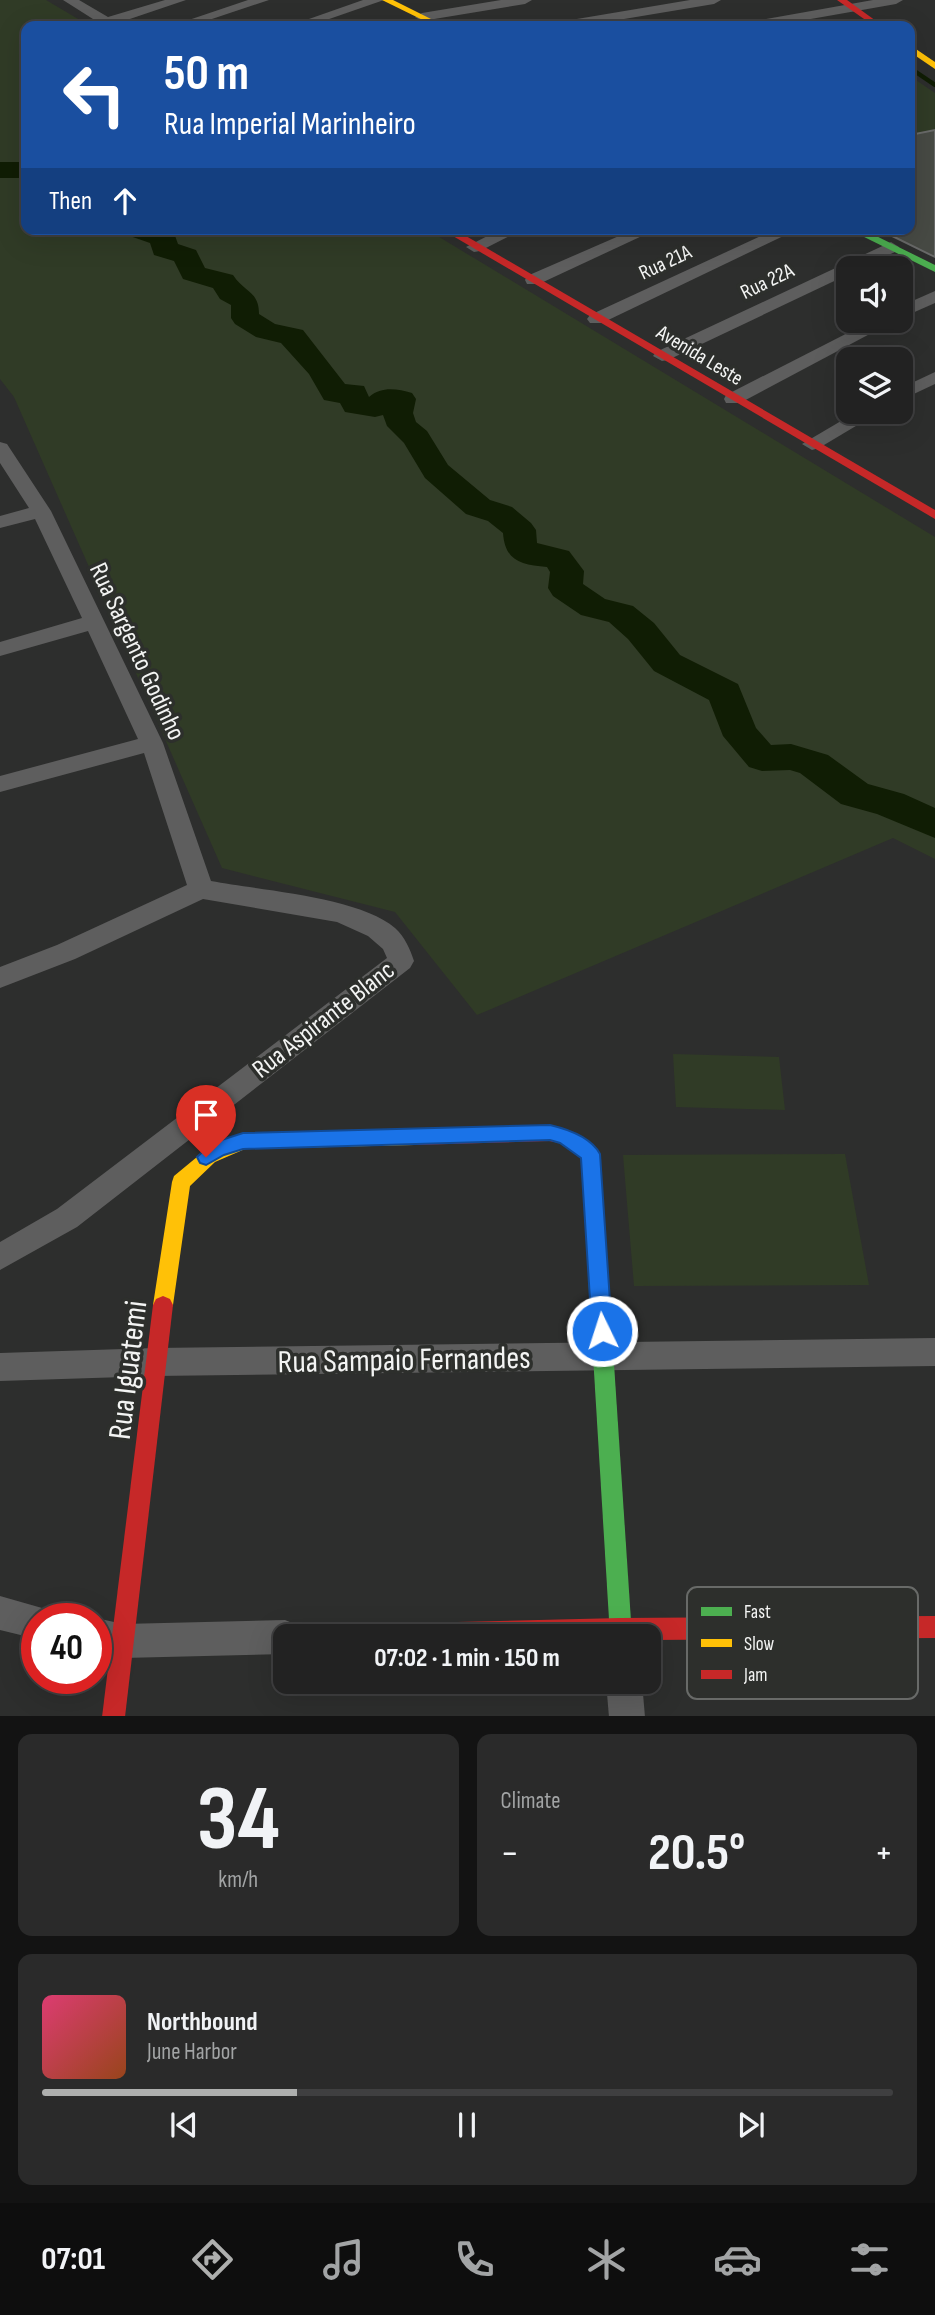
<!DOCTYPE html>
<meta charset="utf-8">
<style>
:root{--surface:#222;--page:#2a2a2a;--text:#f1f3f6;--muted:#a2a4a5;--line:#3f3f40;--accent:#aeafae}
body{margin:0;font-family:"Sofia Sans Condensed",sans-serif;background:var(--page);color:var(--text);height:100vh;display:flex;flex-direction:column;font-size:26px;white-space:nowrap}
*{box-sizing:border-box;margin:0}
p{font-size:23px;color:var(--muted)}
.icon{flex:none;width:38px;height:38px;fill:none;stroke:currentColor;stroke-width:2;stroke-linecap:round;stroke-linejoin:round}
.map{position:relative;height:1716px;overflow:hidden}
.drawer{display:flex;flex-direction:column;gap:18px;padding:18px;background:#131313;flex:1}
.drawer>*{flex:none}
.guide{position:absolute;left:21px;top:21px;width:894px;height:214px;border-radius:14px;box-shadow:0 7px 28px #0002,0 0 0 2px var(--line);background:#1a4fa0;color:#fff;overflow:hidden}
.tools{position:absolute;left:836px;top:256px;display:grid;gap:14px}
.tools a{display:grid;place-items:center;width:77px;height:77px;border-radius:14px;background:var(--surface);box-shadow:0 7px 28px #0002,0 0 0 2px var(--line);font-size:35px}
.speed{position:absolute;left:21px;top:1603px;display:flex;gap:14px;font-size:35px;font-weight:700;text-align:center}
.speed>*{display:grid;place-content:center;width:91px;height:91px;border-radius:50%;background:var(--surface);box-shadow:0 7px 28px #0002,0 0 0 2px var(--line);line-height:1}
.speed .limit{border:10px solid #d22;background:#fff;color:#111}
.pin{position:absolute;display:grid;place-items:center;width:60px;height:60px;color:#fff;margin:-72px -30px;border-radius:50% 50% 50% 0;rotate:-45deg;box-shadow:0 0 7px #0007}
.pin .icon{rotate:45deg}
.me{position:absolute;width:77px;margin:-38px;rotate:356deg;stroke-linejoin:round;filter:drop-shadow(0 0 5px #0008)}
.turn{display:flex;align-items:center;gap:24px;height:147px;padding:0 28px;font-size:32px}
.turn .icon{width:91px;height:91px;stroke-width:2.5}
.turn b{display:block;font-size:49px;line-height:60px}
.then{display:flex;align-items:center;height:66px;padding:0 28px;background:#0003;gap:14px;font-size:26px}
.big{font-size:52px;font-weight:700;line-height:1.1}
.drawer .widget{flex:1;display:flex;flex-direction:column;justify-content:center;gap:10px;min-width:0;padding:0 24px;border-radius:14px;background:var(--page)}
.drawer .dial{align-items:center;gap:0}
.dial b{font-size:91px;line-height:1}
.song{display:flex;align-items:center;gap:21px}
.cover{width:84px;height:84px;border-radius:10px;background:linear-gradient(135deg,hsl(340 70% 55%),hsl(20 70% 35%))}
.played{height:7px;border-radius:4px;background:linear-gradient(90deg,var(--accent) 30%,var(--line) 30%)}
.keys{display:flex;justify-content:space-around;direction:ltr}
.heat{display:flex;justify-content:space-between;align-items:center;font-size:38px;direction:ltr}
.drawer .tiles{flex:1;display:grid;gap:18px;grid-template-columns:1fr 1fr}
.widget:last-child{grid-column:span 2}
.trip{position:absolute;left:273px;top:1624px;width:388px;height:70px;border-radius:14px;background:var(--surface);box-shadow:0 7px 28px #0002,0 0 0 2px var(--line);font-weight:700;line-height:70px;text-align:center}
.tab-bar{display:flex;height:112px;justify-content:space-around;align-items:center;background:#0e0e0e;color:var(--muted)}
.tab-bar .icon{width:49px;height:49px}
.tab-bar .current{color:var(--accent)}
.tab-bar b{font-size:32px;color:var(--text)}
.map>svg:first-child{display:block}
.green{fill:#303b26}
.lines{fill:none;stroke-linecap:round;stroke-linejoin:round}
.stream{stroke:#101d04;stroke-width:4.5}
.river{fill:#101d04;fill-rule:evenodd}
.building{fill:#474a44;stroke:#696a69;stroke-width:2}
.street{fill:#5e5e5e;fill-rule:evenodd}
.fast{fill:#4caf50;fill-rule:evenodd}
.slow{fill:#ffc107;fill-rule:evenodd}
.jam{fill:#c62828;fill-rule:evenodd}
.route{fill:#1a73e8;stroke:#114b97;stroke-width:2}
.labels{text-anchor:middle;stroke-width:7;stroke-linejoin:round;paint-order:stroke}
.far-street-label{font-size:21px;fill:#f3f4f3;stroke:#2d2f2c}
.street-label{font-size:26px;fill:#f3f4f3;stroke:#2d2f2c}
.near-street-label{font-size:32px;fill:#f3f4f3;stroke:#2d2f2c}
.key{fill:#2d2f2c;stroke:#686a68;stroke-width:2}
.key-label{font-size:19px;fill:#f3f4f3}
</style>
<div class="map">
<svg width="935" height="1717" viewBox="0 0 935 1717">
<rect width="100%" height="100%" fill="#2d2e2d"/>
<g class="green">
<polygon points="0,0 46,0 90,26 26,26 26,229 426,229 935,537 935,859 893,838 477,1015 395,912 222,868 14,397 0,379"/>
<polygon points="910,76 935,93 935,130 910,135"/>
<polygon points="673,1054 779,1057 785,1110 676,1107"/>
<polygon points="845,1154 869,1285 634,1286 623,1155"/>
</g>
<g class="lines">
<polyline class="stream" points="910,68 935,85"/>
<g class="river">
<rect x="0" y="162" width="26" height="16"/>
<path d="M123,229H162L174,233L178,244L196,250L205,268L233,275C245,293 259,291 259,314L275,324L303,330L345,384L364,386L369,397C382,386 397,389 412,393L416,399L413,413L416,422L427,431L448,465L490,500L512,507L531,523L536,530L537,543L569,551L584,571L583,584L605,599L633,606L654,623L680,655L738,684L756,728L771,745L791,744L828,755L868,784L904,794L935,808V838L877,814L841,804L800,773L790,770L762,771L749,767L723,736L709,700L654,671L628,639L609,622L581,615L553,596L548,588L550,572L547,567C521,565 505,561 503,533L488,521L466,514L425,478L404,443L387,426L383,415L375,417L345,412L340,403L324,400L309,374L281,343L256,337L235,324L231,318V305L220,299L213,288L183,279L174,261L154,255L150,243L127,235Z"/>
</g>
</g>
<polygon class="building" points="935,130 935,257 878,229 910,229 910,135"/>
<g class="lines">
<g class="street">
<polygon points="63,0 79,0 108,17 165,0 186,0 118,23 120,26 104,26"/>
<polygon points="248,0 269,0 191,26 171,26"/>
<polygon points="363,0 384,0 309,26 289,26"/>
<polygon points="501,0 532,0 525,4 422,21 415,17 422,13"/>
<polygon points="690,0 721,0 714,4 582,26 552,26 559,22"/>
<polygon points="873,0 903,0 896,4 771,26 742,26 749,22"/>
<polygon points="501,229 523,229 480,251 474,252 466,247"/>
<polygon points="635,229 657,229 539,284 527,284 525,280 527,276"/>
<polygon points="776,229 798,229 602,323 590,323 587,319 590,315"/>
<polygon points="891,242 899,247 897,251 861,268 849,268 849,274 668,360 662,361 653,356 656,352"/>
<polygon points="935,291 935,303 901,318 901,306"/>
<polygon points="873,320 896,320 740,403 726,403 724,399 726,395"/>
<polygon points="935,372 935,384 901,400 901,388"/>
<polygon points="858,411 881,411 819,448 812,450 802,444"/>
<path d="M0,442L7,444L51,511L163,743L211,881C258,890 360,897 395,928C405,937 410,949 414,961L410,968L77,1227L0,1270V1242L57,1209L387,958L383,949L368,936L337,922L203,899L75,959L0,988V967L57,945L187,885L144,753L0,792V776L138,739L88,631L0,656V642L82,618L35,519L0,528V516L29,508L0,463Z"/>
<polygon points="935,1338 935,1366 155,1376 0,1381 0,1353 155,1348"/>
<polygon points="0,1596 49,1610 53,1619 37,1619 37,1639 0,1630"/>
<polygon points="96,1618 123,1624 285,1620 297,1625 302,1636 285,1636 285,1654 123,1658 96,1652 96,1619 93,1619"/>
<polygon points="606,1682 642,1682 645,1717 609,1717"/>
</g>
<g class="fast">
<polygon points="848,229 862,229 935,265 935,272"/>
<polygon points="598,1264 605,1267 608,1273 632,1636 610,1636 588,1273 591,1267"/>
</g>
<g class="slow">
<polygon points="382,0 393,0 445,26 435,26"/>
<polygon points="910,45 935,62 935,69 910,52"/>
<polygon points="414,1129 420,1132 423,1137 420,1142 414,1145 245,1149 215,1162 190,1186 173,1305 170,1311 163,1314 156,1311 153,1305 172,1182 174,1176 203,1152 243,1133"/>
</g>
<g class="jam">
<polygon points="837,0 847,0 883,26 874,26"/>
<polygon points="441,229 454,229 935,510 935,519"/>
<path d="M549,1125C566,1130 591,1137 599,1154L608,1273L605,1279L598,1282L591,1279L588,1273L581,1158L560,1143L549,1141L414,1145L408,1142L405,1137L408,1132L414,1129Z"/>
<polygon points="163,1296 170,1299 173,1305 125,1717 102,1717 153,1305 156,1299"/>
<polygon points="935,1616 935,1638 649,1640 649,1636 320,1636 323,1628 331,1625 620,1618"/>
</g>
</g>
<path class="route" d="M550,1125C567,1129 591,1137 600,1154L612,1331L609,1338L602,1340L595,1338L592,1331L581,1158L560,1143L550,1140L243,1149L224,1155L206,1165L200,1163L197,1157L212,1143L243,1133Z"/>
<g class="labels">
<g class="far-street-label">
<text transform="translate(665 262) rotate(-25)" y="7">Rua 21A</text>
<text transform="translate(767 281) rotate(-26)" y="7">Rua 22A</text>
<text transform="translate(700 355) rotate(31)" y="7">Avenida Leste</text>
</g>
<g class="street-label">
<text transform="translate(138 651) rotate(65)" y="9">Rua Sargento Godinho</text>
<text transform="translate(323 1019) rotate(-38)" y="9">Rua Aspirante Blanc</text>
</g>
<g class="near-street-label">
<text transform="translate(404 1359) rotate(-1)" y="11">Rua Sampaio Fernandes</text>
<text transform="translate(127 1370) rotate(-83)" y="11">Rua Iguatemi</text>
</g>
</g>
<rect x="687" y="1587" width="231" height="112" rx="10" class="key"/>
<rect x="701" y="1607" width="31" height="9" fill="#4caf50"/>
<rect x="701" y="1639" width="31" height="8" fill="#ffc107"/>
<rect x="701" y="1670" width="31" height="9" fill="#c62828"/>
<g class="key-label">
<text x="744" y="1618">Fast</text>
<text x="744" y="1650">Slow</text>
<text x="744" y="1681">Jam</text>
</g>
</svg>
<div class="tools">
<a><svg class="icon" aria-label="sound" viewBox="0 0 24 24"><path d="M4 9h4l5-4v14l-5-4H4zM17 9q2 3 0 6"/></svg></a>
<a><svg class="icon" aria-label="layers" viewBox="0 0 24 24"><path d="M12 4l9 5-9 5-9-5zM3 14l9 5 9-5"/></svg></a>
</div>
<div class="speed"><div class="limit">40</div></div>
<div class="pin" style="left:206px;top:1157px;background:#d93025"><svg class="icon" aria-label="arrive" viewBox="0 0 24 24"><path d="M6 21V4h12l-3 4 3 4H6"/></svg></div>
<svg class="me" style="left:602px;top:1331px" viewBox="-20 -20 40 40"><circle r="17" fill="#1a73e8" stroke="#fff" stroke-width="3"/><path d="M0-11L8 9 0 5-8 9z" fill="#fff"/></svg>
<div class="trip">07:02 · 1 min · 150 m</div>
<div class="guide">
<div class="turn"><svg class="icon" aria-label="left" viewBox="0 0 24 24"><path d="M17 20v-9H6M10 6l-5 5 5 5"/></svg><div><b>50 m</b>Rua Imperial Marinheiro</div></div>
<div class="then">Then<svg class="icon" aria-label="ahead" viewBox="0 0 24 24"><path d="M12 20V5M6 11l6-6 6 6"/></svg></div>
</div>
</div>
<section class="drawer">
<div class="tiles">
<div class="widget dial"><b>34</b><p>km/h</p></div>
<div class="widget"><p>Climate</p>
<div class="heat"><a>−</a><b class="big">20.5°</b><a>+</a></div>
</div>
<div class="widget">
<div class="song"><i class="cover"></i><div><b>Northbound</b><p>June Harbor</p></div></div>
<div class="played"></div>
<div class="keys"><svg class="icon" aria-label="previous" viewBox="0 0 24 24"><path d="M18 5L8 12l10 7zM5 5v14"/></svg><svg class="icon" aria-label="pause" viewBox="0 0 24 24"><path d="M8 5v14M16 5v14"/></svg><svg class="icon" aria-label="next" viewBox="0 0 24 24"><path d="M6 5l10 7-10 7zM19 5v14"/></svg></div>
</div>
</div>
</section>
<nav class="tab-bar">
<b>07:01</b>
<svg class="icon current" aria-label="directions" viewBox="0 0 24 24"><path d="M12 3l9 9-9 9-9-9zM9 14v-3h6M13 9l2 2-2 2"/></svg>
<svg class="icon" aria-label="music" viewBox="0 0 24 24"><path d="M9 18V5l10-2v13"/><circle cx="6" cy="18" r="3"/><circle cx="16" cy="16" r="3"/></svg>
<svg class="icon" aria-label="phone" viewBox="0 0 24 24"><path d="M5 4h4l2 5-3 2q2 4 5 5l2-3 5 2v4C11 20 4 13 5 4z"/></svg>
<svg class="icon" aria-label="climate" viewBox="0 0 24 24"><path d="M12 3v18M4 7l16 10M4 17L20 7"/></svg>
<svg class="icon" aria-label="car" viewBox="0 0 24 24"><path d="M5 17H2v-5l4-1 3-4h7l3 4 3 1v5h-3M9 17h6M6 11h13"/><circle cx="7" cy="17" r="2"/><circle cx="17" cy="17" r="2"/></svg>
<svg class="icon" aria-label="filters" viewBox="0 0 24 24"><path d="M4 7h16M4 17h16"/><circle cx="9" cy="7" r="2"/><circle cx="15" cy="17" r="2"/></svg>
</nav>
